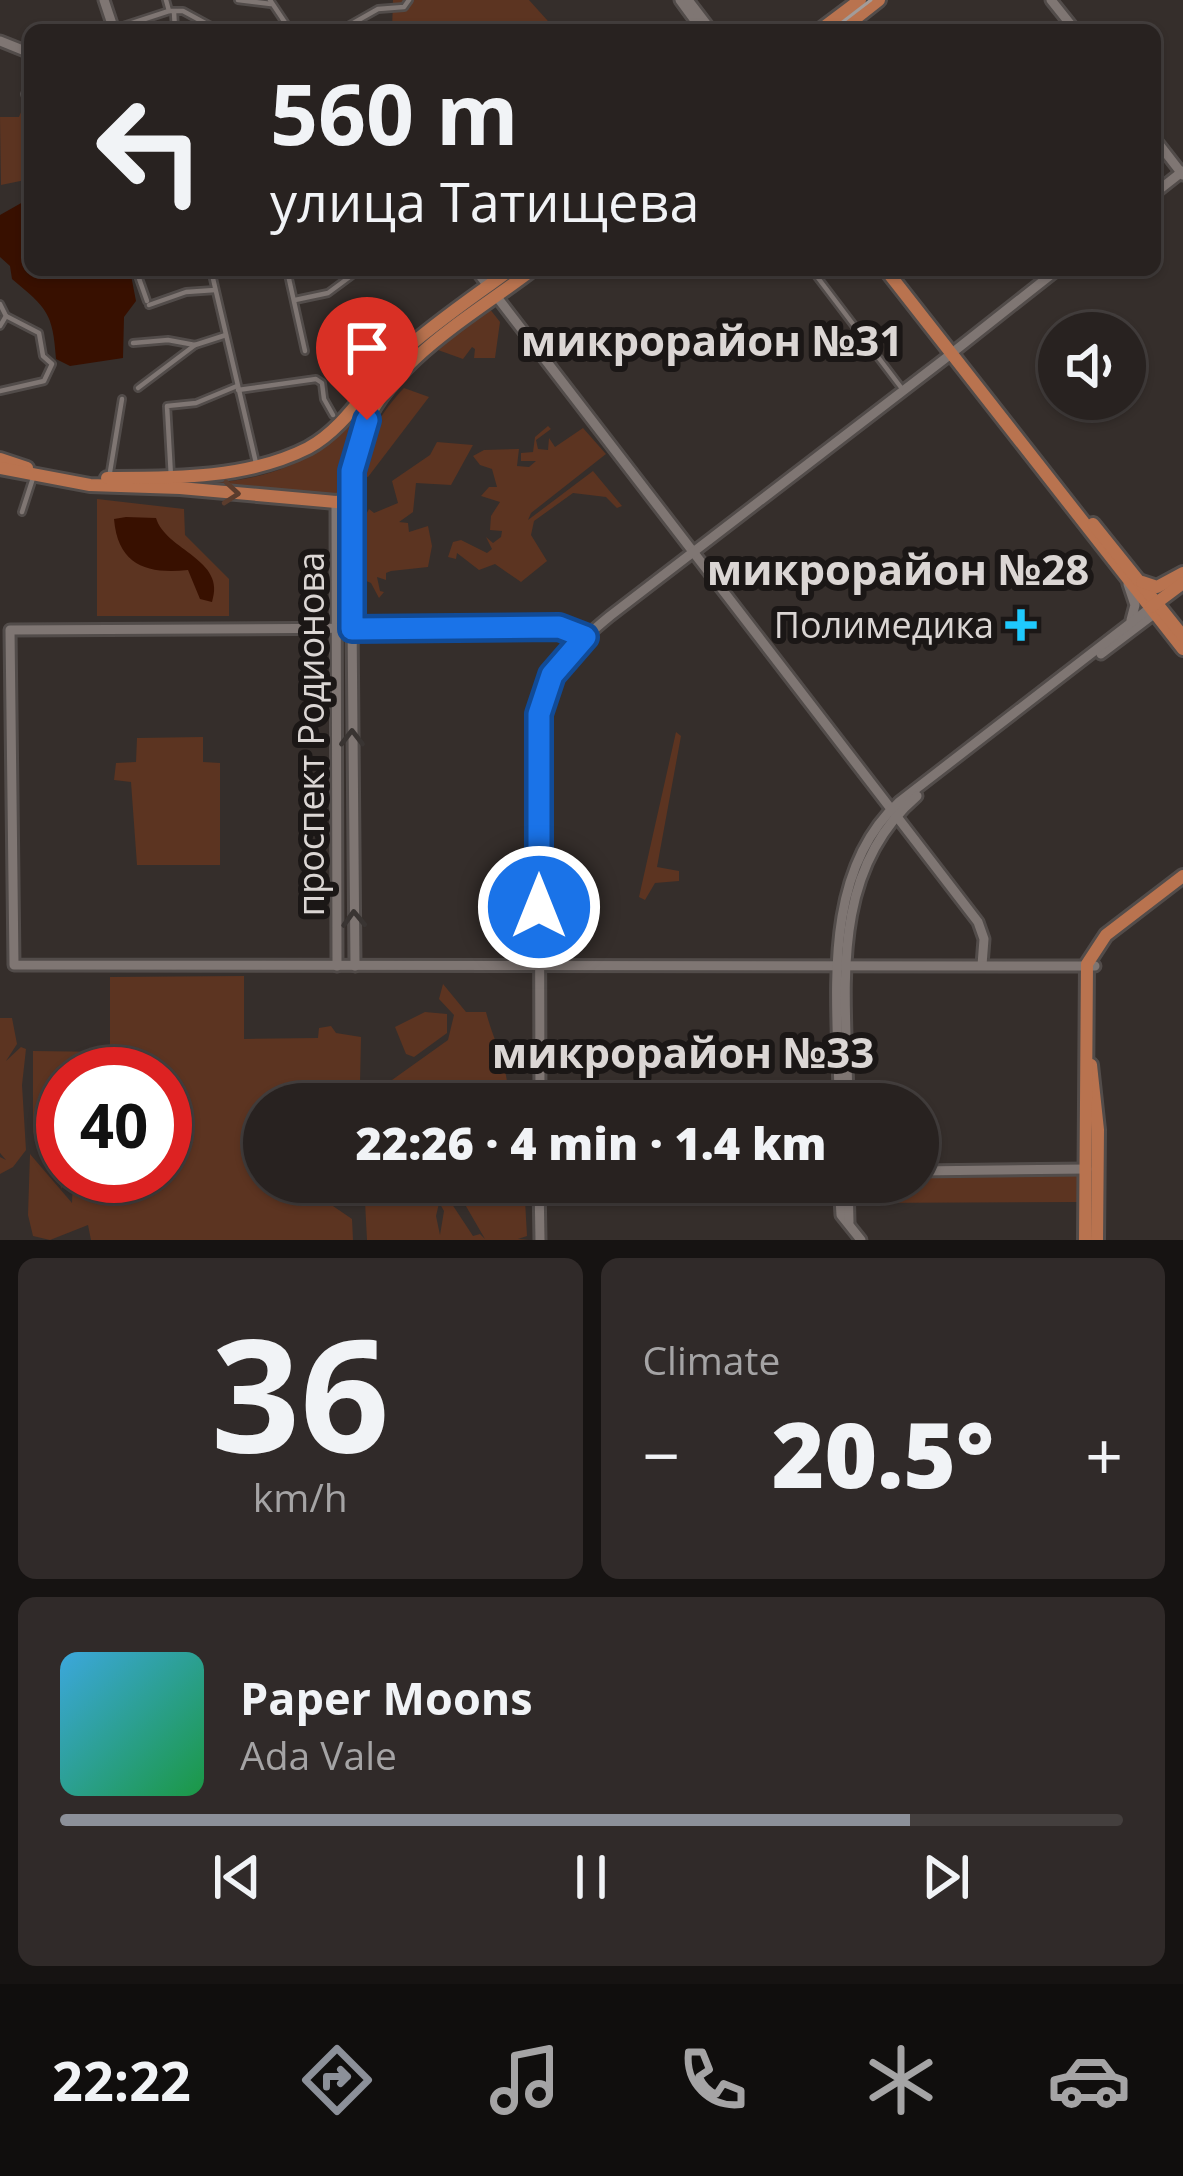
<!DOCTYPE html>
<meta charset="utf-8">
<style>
:root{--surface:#282220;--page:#302a29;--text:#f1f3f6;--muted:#a5a4a5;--line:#443f3e;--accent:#8c9099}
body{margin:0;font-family:"Open Sans",sans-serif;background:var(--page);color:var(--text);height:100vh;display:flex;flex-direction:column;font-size:45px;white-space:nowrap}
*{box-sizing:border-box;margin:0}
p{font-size:39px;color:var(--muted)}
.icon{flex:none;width:66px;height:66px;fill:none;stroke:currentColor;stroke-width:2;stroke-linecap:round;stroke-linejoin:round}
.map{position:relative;height:1240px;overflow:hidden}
.sheet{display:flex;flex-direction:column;gap:18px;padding:18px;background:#161312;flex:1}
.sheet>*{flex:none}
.banner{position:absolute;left:24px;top:24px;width:1137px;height:252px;border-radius:18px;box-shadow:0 3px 9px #0004,0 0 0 3px var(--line);background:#282220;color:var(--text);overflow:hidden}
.controls{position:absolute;left:1038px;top:312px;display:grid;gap:24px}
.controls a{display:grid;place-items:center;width:108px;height:108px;border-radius:50%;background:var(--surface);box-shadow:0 3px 9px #0004,0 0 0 3px var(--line);font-size:60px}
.speed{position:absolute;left:36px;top:1047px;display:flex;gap:24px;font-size:60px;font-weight:700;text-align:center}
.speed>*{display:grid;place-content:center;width:156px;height:156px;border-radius:50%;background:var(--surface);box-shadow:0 3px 9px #0004,0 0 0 3px var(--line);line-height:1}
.speed .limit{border:18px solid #d22;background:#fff;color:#111}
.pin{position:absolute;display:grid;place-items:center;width:102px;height:102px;color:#fff;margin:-123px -51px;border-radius:50% 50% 50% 0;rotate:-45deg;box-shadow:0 0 12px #0007}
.pin .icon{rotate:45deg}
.me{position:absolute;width:132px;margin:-66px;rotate:0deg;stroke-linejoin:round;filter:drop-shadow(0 0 9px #0008)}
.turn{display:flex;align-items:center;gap:42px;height:252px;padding:0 48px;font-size:54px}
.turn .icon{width:156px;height:156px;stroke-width:2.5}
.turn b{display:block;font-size:84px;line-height:102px}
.big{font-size:90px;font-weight:800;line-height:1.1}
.sheet .card{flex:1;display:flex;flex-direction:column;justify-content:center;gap:18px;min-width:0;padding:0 42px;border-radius:18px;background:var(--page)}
.sheet .dial{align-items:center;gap:0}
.dial b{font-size:156px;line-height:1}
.song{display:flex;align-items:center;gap:36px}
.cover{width:144px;height:144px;border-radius:18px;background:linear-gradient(135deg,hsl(200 70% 55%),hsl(140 70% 35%))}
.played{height:12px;border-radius:6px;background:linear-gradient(90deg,var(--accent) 80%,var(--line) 80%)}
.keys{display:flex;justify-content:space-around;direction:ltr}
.heat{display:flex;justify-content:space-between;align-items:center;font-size:66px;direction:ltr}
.sheet .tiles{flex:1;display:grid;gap:18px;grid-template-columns:1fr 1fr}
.card:last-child{grid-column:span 2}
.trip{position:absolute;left:243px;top:1083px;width:696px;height:120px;border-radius:60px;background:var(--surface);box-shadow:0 3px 9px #0004,0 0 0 3px var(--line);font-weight:800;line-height:120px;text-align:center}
.dock{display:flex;height:192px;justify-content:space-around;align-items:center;background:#100e0d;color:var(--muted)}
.dock .icon{width:84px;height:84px}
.dock .current{color:var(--accent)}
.dock b{font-size:54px;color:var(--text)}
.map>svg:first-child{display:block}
.green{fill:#5c3421}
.water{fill:#381000}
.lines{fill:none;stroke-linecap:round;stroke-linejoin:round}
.street-casing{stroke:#524c4a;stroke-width:10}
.secondary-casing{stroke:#524c4a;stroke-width:15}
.primary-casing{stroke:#524c4a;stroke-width:18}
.street{stroke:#7f7673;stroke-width:4.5}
.secondary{stroke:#7f7673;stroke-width:9}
.primary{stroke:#b9734f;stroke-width:12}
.tram{stroke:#a29c9a;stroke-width:3}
.oneway{stroke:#5a3c2d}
.oneway2{stroke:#393432}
.route-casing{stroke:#114b97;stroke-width:30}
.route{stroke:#1a73e8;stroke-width:21}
.poi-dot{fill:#1fc9fd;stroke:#1b1716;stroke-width:4.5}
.labels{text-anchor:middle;stroke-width:12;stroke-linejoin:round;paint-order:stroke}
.poi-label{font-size:36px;fill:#dbd6d4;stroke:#1b1716;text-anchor:end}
.street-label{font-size:36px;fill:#dbd6d4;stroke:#1b1716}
.quarter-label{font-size:42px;font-weight:bold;fill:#dbd6d4;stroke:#1b1716}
</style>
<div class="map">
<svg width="1183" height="1240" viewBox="0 0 1183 1240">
<rect width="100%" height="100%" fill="#352e2b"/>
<g class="green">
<polygon points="393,0 529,0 556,30 392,30"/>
<polygon points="24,105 30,113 30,179 1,185 0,117 19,117"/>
<path d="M481,298L485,303L373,402L350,470L345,498L90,485L64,480C144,482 249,499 319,449C351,426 371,388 399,360C422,337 455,318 481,298Z"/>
<polygon points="489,308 500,322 495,358 474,358 475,349 472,347 463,359 438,350"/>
<path d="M404,388L429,397L368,477L363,476C358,445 384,409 404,388Z"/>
<polygon points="548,426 551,429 536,440 538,449 548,450 549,438 555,447 583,428 606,454 531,513 528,520 593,471 622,506 617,508 606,497 573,493 534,521 531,535 547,561 521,582 495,564 479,570 457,553 456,559 448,557 453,542 461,540 487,553 492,549 486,537 493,543 501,537 502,531 490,530 491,516 500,502 481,496 489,487 497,487 492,469 480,465 473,456 484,450 519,449 517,466 529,467 536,461 521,461 521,453 533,452 535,437"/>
<polygon points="437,442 473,445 451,485 416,483 413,512 399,522 408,523 409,532 428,526 432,546 428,567 391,571 386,573 386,580 377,577 380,591 384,592 379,598 371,583 364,580 364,518 369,509 374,513 398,503 392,481 430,455"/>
<polygon points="97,499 184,509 185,535 229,579 229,616 97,616"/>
<polygon points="676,732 681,736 657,867 679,871 679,881 655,883 645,900 639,897"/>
<polygon points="203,737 203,762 220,763 220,865 137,865 131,782 114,780 116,763 136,762 137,738"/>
<polygon points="244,976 244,1039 318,1038 319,1028 331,1026 336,1033 361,1037 360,1083 354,1085 355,1095 347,1104 264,1104 264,1182 330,1182 330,1204 352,1219 353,1240 91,1240 88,1225 50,1240 33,1236 28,1215 30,1154 72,1203 73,1176 165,1176 165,1074 63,1074 62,1189 33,1132 33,1051 110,1052 110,977"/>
<path d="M443,984L466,1012H486C494,1043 508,1064 508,1095L500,1104H406L392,1080L448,1040L454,1015L439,999Z"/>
<polygon points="425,1012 447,1014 447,1033 414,1057 406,1054 395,1027"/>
<polygon points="0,1018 12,1018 17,1044 6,1061 21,1047 26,1049 22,1085 26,1150 13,1167 0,1174 0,1157 6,1160 0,1153"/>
<polygon points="918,1174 1078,1174 1081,1198 1079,1202 852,1203 850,1182 918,1182"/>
<polygon points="364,1182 444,1182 436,1216 440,1235 444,1211 440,1204 446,1195 473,1236 480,1234 485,1239 452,1182 524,1182 527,1236 518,1239 529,1240 367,1240"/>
<polygon points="546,1182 837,1182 834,1202 548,1203"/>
</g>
<g class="water">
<path d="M30,190V270H130L136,301L124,317L123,358L70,366L56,359C53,313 47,308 12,279L10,266L0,257V215L23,202Z"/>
<path d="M126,517L156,518C166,551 227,559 212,602L200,599L188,570C149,574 118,567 114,519Z"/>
</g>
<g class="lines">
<defs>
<g id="street">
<polyline points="166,0 169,11 183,11 218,30"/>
<polyline points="238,0 271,4"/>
<polyline points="270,0 290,30"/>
<polyline points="174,12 175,30"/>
<polyline points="114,29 169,11"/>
<polyline points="314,30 348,26 378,9 404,7 409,0"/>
<polyline points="25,94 30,108"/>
<polyline points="136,270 147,301"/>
<polyline points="211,270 256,463"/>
<polyline points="287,270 305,351"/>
<polyline points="812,270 903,390"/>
<polyline points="295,300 328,293 359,270"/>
<polyline points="0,304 6,316 0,326"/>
<polyline points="149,305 186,292 215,290"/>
<polyline points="133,343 168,340 195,345 226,335"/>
<polyline points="138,388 195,345"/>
<polyline points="238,390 316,379 322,383 324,399 333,415"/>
<polyline points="0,391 44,381 52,364 43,356 39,333 6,316"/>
<polyline points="171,477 167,406 196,403 237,386"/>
<polyline points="109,478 122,399"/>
<polyline points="22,512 33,478"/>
</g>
<g id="secondary">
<polyline points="104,0 114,30"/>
<polyline points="680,0 702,30"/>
<polyline points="688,0 711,30"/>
<polyline points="1051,0 1075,30"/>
<polyline points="0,41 30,53"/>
<polyline points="1155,139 1183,175"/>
<polyline points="1155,193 1183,171"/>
<polyline points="476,270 488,286"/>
<polyline points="497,297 978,922 984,939 982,965"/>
<polyline points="957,349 1057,270"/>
<polyline points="351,500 355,966"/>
<polyline points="336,502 337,966"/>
<polyline points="1128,584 1135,605 1131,620"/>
<polyline points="585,637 559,627 10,630 14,965 1095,966"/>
<polyline points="1101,654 1154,614"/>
<path d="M540,1104L539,714C547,669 576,644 610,616L951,354"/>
<path d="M839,1104C839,1005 818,876 899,802L1150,608"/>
<path d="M848,1104C847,996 826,874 917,796"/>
<polyline points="918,1171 1087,1169"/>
<polyline points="539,1182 540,1240"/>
<polyline points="839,1182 841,1215 861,1240"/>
<polyline points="848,1182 849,1222"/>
</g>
<g id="primary">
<polyline points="820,30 860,0"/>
<polyline points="841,30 879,0"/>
<polyline points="886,270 1183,649"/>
<polyline points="0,459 27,468"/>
<path d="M0,468L90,485L180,488L336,502L351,500C352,478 352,456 360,436C388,361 472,316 532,270"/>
<path d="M107,478C173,478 247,479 308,448C347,427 368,384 399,355C433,324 472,298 510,270"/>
<polyline points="1093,524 1183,636"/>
<polyline points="1142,582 1157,587 1183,573"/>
<polyline points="1151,607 1183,583"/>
<polyline points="1091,1065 1098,1130 1097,1240"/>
<polyline points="1085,1240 1087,964 1106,935 1183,876"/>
</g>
</defs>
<use href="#street" class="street-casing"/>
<use href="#secondary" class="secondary-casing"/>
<use href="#primary" class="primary-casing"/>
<use href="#street" class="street"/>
<use href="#secondary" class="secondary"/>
<use href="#primary" class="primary"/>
<polyline class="tram" points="832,30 871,0"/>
</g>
<defs><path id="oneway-chevron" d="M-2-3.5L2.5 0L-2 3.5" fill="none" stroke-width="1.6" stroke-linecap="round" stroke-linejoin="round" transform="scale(3)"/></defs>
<use class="oneway" href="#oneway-chevron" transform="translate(231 493) rotate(5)"/>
<g class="oneway2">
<use href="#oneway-chevron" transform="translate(352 738) rotate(-90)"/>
<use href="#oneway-chevron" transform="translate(354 919) rotate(-92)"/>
</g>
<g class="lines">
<defs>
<polyline id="route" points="367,420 352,471 352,629 559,627 585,637 552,675 539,714 539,907"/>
</defs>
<use href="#route" class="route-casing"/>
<use href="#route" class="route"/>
</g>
<path class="poi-dot" d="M1015 607h12v12h12v12h-12v12h-12v-12h-12v-12h12z"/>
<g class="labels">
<g class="poi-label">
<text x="994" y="638">Полимедика</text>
</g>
<g class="street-label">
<text transform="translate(311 734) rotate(-90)" y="13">проспект Родионова</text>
</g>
<g class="quarter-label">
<text x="712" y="356">микрорайон №31</text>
<text x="898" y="585">микрорайон №28</text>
<text x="683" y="1068">микрорайон №33</text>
</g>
</g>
</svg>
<div class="controls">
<a><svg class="icon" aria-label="sound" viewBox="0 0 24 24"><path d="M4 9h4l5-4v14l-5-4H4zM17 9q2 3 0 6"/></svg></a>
</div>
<div class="speed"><div class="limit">40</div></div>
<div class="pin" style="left:367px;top:420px;background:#d93025"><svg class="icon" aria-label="arrive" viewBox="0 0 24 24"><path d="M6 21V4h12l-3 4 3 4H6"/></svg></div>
<svg class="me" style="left:539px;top:907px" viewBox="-20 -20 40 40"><circle r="17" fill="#1a73e8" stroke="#fff" stroke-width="3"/><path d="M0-11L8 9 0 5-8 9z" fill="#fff"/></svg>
<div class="trip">22:26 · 4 min · 1.4 km</div>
<div class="banner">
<div class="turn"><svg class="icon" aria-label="left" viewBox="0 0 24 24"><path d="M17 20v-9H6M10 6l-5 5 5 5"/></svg><div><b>560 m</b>улица Татищева</div></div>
</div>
</div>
<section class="sheet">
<div class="tiles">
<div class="card dial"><b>36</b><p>km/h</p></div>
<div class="card"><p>Climate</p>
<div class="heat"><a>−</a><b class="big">20.5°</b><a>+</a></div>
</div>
<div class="card">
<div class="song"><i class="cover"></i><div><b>Paper Moons</b><p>Ada Vale</p></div></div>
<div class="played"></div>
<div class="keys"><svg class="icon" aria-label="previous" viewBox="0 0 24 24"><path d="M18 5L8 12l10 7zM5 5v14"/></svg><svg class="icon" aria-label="pause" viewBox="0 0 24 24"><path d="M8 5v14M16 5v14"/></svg><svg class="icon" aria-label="next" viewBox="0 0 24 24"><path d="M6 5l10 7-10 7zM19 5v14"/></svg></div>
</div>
</div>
</section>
<nav class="dock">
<b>22:22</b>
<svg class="icon current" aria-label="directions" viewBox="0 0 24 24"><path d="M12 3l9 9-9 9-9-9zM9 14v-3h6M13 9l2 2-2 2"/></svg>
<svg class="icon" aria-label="music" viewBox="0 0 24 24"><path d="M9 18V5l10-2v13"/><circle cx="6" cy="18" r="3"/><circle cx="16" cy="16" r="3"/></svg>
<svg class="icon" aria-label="phone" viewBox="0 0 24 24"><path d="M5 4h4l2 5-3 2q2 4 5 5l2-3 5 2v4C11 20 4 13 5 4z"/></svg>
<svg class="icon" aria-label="climate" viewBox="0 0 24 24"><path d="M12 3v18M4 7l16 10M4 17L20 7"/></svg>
<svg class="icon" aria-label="car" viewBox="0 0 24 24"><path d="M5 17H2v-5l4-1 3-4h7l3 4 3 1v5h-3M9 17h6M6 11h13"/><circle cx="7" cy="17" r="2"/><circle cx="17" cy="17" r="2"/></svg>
</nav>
